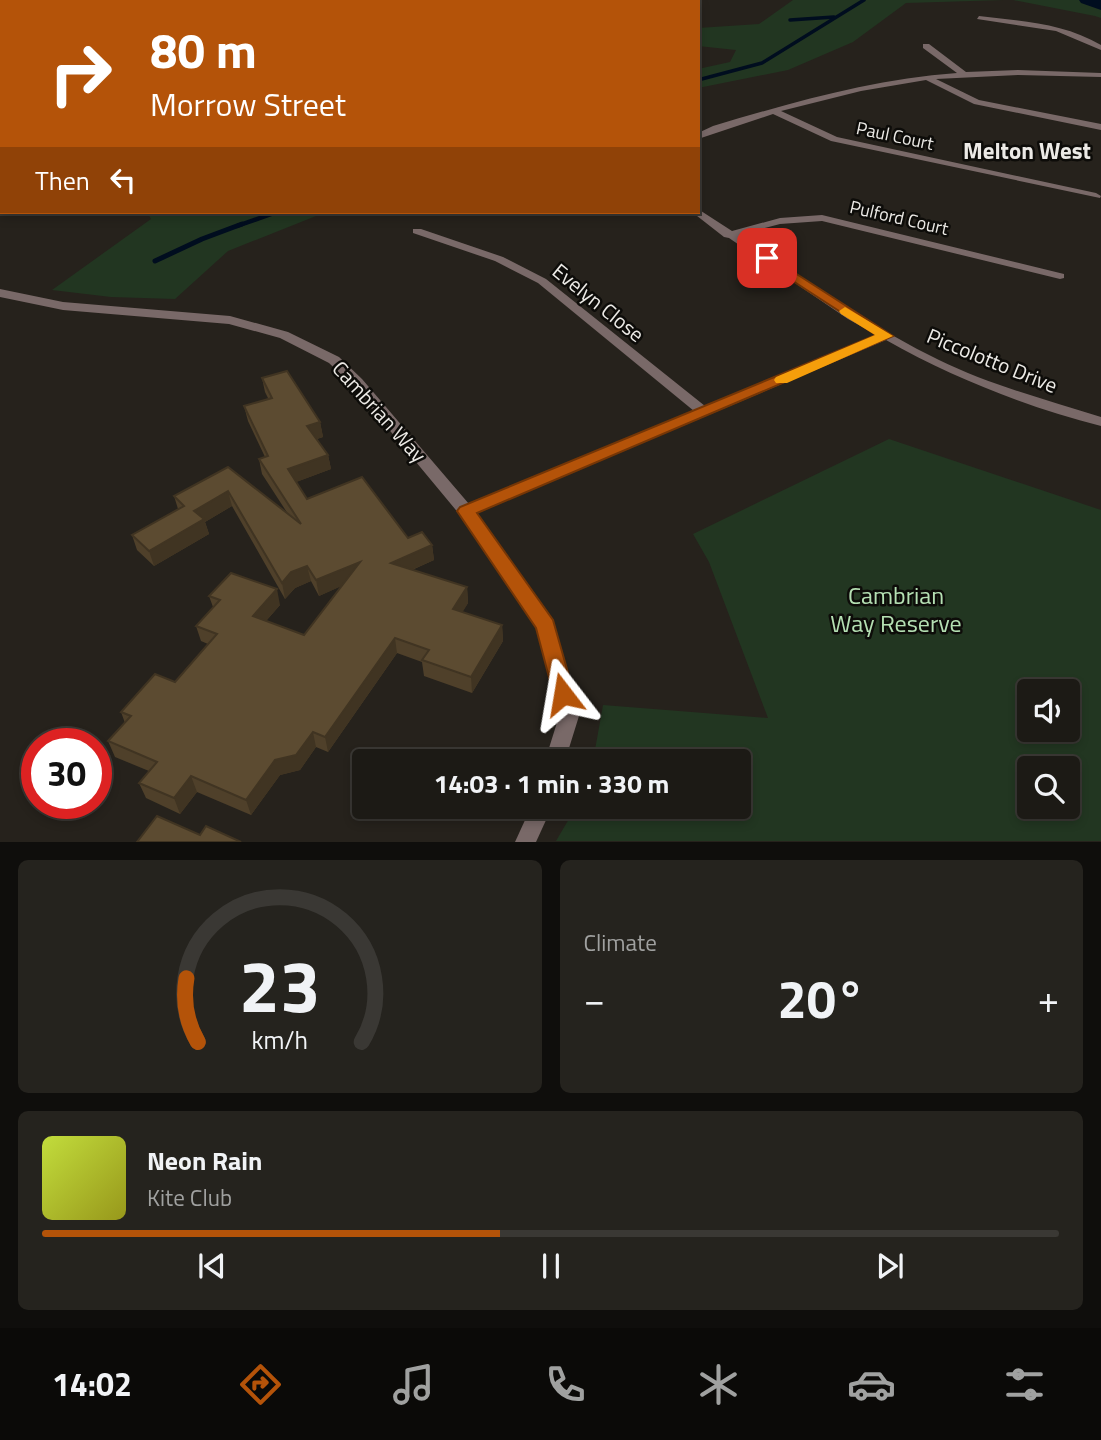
<!DOCTYPE html>
<meta charset="utf-8">
<style>
:root{--surface:#1c1a15;--page:#25231e;--text:#f1f3f6;--muted:#a0a1a0;--line:#3a3834;--accent:#b45309}
body{margin:0;font-family:"Titillium Web",sans-serif;background:var(--page);color:var(--text);height:100vh;display:flex;flex-direction:column;font-size:26px;white-space:nowrap}
*{box-sizing:border-box;margin:0}
p{font-size:23px;color:var(--muted)}
.icon{flex:none;width:38px;height:38px;fill:none;stroke:currentColor;stroke-width:2;stroke-linecap:round;stroke-linejoin:round}
.map{position:relative;height:842px;overflow:hidden}
.side{display:flex;flex-direction:column;gap:18px;padding:18px;background:#0f0e0c;flex:1}
.side>*{flex:none}
.guide{position:absolute;left:0px;top:0px;width:700px;height:214px;box-shadow:0 4px 10px #0003,0 0 0 2px var(--line);background:#b45309;color:#fff;overflow:hidden}
.tools{position:absolute;left:1017px;top:679px;display:grid;gap:14px}
.tools a{display:grid;place-items:center;width:63px;height:63px;border-radius:7px;background:var(--surface);box-shadow:0 4px 10px #0003,0 0 0 2px var(--line);font-size:35px}
.speed{position:absolute;left:21px;top:728px;display:flex;gap:14px;font-size:35px;font-weight:700;text-align:center}
.speed>*{display:grid;place-content:center;width:91px;height:91px;border-radius:50%;background:var(--surface);box-shadow:0 4px 10px #0003,0 0 0 2px var(--line);line-height:1}
.speed .limit{border:10px solid #d22;background:#fff;color:#111}
.pin{position:absolute;display:grid;place-items:center;width:60px;height:60px;color:#fff;margin:-30px;border-radius:14px;box-shadow:0 4px 10px #0006}
.me{position:absolute;width:77px;margin:-38px;rotate:346deg;stroke-linejoin:round;filter:drop-shadow(0 0 5px #0008)}
.turn{display:flex;align-items:center;gap:24px;height:147px;padding:0 35px;font-size:32px}
.turn .icon{width:91px;height:91px;stroke-width:2.5}
.turn b{display:block;font-size:49px;line-height:60px}
.then{display:flex;align-items:center;height:66px;padding:0 35px;background:#0003;gap:14px;font-size:26px}
.big{font-size:52px;font-weight:700;line-height:1.1}
.side .widget{flex:1;display:flex;flex-direction:column;justify-content:center;gap:10px;min-width:0;padding:0 24px;border-radius:10px;background:var(--page)}
.side .dial{align-items:center;gap:0}
.dial svg{height:182px;overflow:visible;fill:none;stroke:var(--line);stroke-width:7;stroke-linecap:round;text-anchor:middle}
.dial text{fill:var(--text);stroke:none}
.song{display:flex;align-items:center;gap:21px}
.cover{width:84px;height:84px;border-radius:10px;background:linear-gradient(135deg,hsl(70 70% 55%),hsl(60 70% 35%))}
.played{height:7px;border-radius:4px;background:linear-gradient(90deg,var(--accent) 45%,var(--line) 45%)}
.keys{display:flex;justify-content:space-around;direction:ltr}
.heat{display:flex;justify-content:space-between;align-items:center;font-size:38px;direction:ltr}
.side .tiles{flex:1;display:grid;gap:18px;grid-template-columns:1fr 1fr}
.widget:last-child{grid-column:span 2}
.trip{position:absolute;left:352px;top:749px;width:399px;height:70px;border-radius:7px;background:var(--surface);box-shadow:0 4px 10px #0003,0 0 0 2px var(--line);font-weight:700;line-height:70px;text-align:center}
.tabs{display:flex;height:112px;justify-content:space-around;align-items:center;background:#0b0a08;color:var(--muted)}
.tabs .icon{width:49px;height:49px}
.tabs .active{color:var(--accent)}
.tabs b{font-size:32px;color:var(--text)}
.map>svg:first-child{display:block}
.green{fill:#223621;fill-rule:evenodd}
.lines{fill:none;stroke-linecap:round;stroke-linejoin:round}
.stream-far2{stroke:#000d1f;stroke-width:3.5}
.stream-far1{stroke:#000d1f;stroke-width:4.5}
.stream{stroke:#000d1f;stroke-width:5}
.river{fill:#000d1f;fill-rule:evenodd}
.street{fill:#796968;fill-rule:evenodd}
.wall{fill:#4f402a}
.shaded-wall{fill:#403422}
.building{fill:#5c4b31;stroke:#403422;stroke-width:2}
.route{fill:#b45309;stroke:#753606;stroke-width:2}
.slow{fill:#f59e0b}
.labels{text-anchor:middle;stroke-width:5;stroke-linejoin:round;paint-order:stroke}
.far-street-label{font-size:18px;fill:#eceae6;stroke:#0d0c09}
.street-label{font-size:21px;fill:#eceae6;stroke:#0d0c09}
.far-district-label{font-size:23px;font-weight:bold;fill:#eceae6;stroke:#0d0c09}
.near-park-label{font-size:24px;fill:#b5e0b3;stroke:#0d0c09}
</style>
<div class="map">
<svg width="1101" height="842" viewBox="0 0 1101 842">
<rect width="100%" height="100%" fill="#26221c"/>
<g class="green">
<polygon points="793,0 1004,0 906,3 853,42 788,70 698,88 698,69 730,62 736,50 698,46 698,28 759,24"/>
<polygon points="1013,0 1101,0 1101,18 1095,16"/>
<polygon points="147,212 326,212 228,251 175,299 111,297 52,290 151,219"/>
<path d="M889,439L1101,510V841H556L576,807H738V761H593L603,705L768,718L709,562L693,534ZM1029,691H1068V730H1029ZM1029,768H1068V807H1029Z"/>
</g>
<g class="lines">
<g class="stream-far2">
<polyline points="790,20 834,17"/>
<polyline points="698,80 762,63 864,0"/>
</g>
<polyline class="stream-far1" points="237,226 277,212"/>
<polyline class="stream" points="155,261 202,239 242,224"/>
<polygon class="river" points="1079,0 1101,0 1101,10 1081,3"/>
<g class="street">
<polygon points="0,0 37,0 40,2 0,3"/>
<polygon points="190,0 199,0 188,2"/>
<polygon points="452,0 459,0 461,2 453,2"/>
<polygon points="577,0 583,0 576,2"/>
<path d="M979,16C1021,21 1064,23 1101,45V50L1056,31L977,19Z"/>
<polygon points="0,24 2,24 0,29"/>
<path d="M923,44H929L966,72L1018,70L1101,73V77L1018,75L936,79L979,100L1101,124V130L974,104L926,80L861,91L781,111L837,137L1096,193L1101,196L1100,198L831,141L773,114L698,139V133L713,126C794,102 873,79 957,73L923,48Z"/>
<polygon points="0,79 2,79 0,84"/>
<polygon points="2,140 2,146 0,147 0,141"/>
<path d="M698,209L732,231L780,218L822,215L1064,274V278L1060,279L822,221L780,224L739,235C804,279 869,326 939,360C990,385 1047,400 1101,417V426C1027,407 953,378 886,340L476,513L555,626L579,716L565,761H545L559,716L538,628L460,515L352,385L329,363L280,338L229,324L63,310L0,297V289L63,302L230,316L288,332L339,357L362,379L469,504L694,411L538,283L495,261L413,233V229H421L503,257L546,279L705,406L877,335L848,319L729,238L724,237L692,212H698Z"/>
<polygon points="531,807 552,807 536,842 515,842"/>
</g>
</g>
<polygon class="wall" points="262,378 320,422 323,437 317,439 328,455 331,469 296,482 307,499 408,538 432,545 434,560 412,570 467,587 468,603 462,612 502,625 503,641 472,693 424,676 422,662 397,653 328,752 316,747 300,770 280,775 251,815 197,792 180,814 146,798 139,783 149,771 115,757 108,741 125,723 121,712 175,682 208,644 201,641 196,626 213,607 209,596 280,605 266,621 304,635 341,586 319,596 311,581 295,588 285,599 232,506 205,522 209,534 154,566 137,550 132,535 178,509 174,496 228,467 288,514 262,474 259,459 265,457 248,421 244,406 269,400 265,392"/>
<g class="shaded-wall">
<polygon points="320,422 323,437 310,441 307,426"/>
<polygon points="328,455 331,469 291,484 288,469"/>
<polygon points="228,491 232,506 205,522 209,534 154,566 149,551 194,511"/>
<polygon points="432,545 434,560 393,578 391,563"/>
<polygon points="360,562 362,577 319,596 316,580"/>
<polygon points="307,566 311,581 295,588 285,599 282,583 291,572"/>
<polygon points="467,587 468,603 455,625 453,609"/>
<polygon points="277,589 280,605 257,631 253,616"/>
<polygon points="502,625 503,641 472,693 471,677"/>
<polygon points="395,638 397,653 328,752 325,737"/>
<polygon points="313,732 316,747 300,770 280,775 251,815 246,800 275,760"/>
<polygon points="191,776 197,792 180,814 174,798"/>
</g>
<g class="building">
<polygon points="287,371 320,422 307,426 328,455 288,469 307,499 362,477 408,538 422,532 432,545 391,563 467,587 453,609 502,625 471,677 422,660 429,650 395,638 325,737 313,732 296,755 275,760 246,800 191,776 174,798 139,783 157,762 108,741 131,716 121,712 155,674 175,682 217,634 196,626 220,600 209,596 231,573 277,589 253,616 304,635 360,562 316,580 307,566 291,572 282,583 228,491 194,511 204,519 149,551 132,535 184,506 174,496 228,467 301,524 259,459 268,456 244,406 272,398 262,378"/>
<polygon points="157,816 200,835 206,826 241,842 137,842"/>
</g>
<polygon class="route" points="767,255 893,336 477,513 553,620 574,694 571,700 563,702 555,700 536,628 457,511 460,507 876,335 762,261 762,256"/>
<polygon class="slow" points="845,307 893,336 787,383 776,383 774,380 776,377 875,335 841,314 839,311"/>
<g class="labels">
<g class="far-street-label">
<text transform="translate(895 136) rotate(12)" y="6">Paul Court</text>
<text transform="translate(899 218) rotate(13)" y="6">Pulford Court</text>
</g>
<g class="street-label">
<text transform="translate(598 303) rotate(39)" y="7">Evelyn Close</text>
<text transform="translate(992 361) rotate(22)" y="7">Piccolotto Drive</text>
<text transform="translate(379 412) rotate(48)" y="7">Cambrian Way</text>
</g>
<g class="far-district-label">
<text x="1027" y="159">Melton West</text>
</g>
<g class="near-park-label">
<text x="896" y="604">Cambrian<tspan x="896" dy="28">Way Reserve</tspan></text>
</g>
</g>
</svg>
<div class="tools">
<a><svg class="icon" aria-label="sound" viewBox="0 0 24 24"><path d="M4 9h4l5-4v14l-5-4H4zM17 9q2 3 0 6"/></svg></a>
<a><svg class="icon" aria-label="search" viewBox="0 0 24 24"><circle cx="10" cy="10" r="6"/><path d="M15 15l6 6"/></svg></a>
</div>
<div class="speed"><div class="limit">30</div></div>
<div class="pin" style="left:767px;top:258px;background:#d93025"><svg class="icon" aria-label="arrive" viewBox="0 0 24 24"><path d="M6 21V4h12l-3 4 3 4H6"/></svg></div>
<svg class="me" style="left:563px;top:694px" viewBox="-20 -20 40 40"><path d="M0-17L14 15 0 8-14 15z" fill="#b45309" stroke="#fff" stroke-width="4"/></svg>
<div class="trip">14:03 · 1 min · 330 m</div>
<div class="guide">
<div class="turn"><svg class="icon" aria-label="right" viewBox="0 0 24 24"><path d="M7 20v-9h11M14 6l5 5-5 5"/></svg><div><b>80 m</b>Morrow Street</div></div>
<div class="then">Then<svg class="icon" aria-label="left" viewBox="0 0 24 24"><path d="M17 20v-9H6M10 6l-5 5 5 5"/></svg></div>
</div>
</div>
<section class="side">
<div class="tiles">
<div class="widget dial"><svg viewBox="0 0 100 80">
<path d="M14 69A42 42 0 1 1 86 69"/>
<path d="M14 69A42 42 0 0 1 9 41" stroke="#b45309"/>
<text x="50" y="56" font-size="32" font-weight="700">23</text>
<text x="50" y="72" font-size="11">km/h</text>
</svg></div>
<div class="widget"><p>Climate</p>
<div class="heat"><a>−</a><b class="big">20°</b><a>+</a></div>
</div>
<div class="widget">
<div class="song"><i class="cover"></i><div><b>Neon Rain</b><p>Kite Club</p></div></div>
<div class="played"></div>
<div class="keys"><svg class="icon" aria-label="previous" viewBox="0 0 24 24"><path d="M18 5L8 12l10 7zM5 5v14"/></svg><svg class="icon" aria-label="pause" viewBox="0 0 24 24"><path d="M8 5v14M16 5v14"/></svg><svg class="icon" aria-label="next" viewBox="0 0 24 24"><path d="M6 5l10 7-10 7zM19 5v14"/></svg></div>
</div>
</div>
</section>
<nav class="tabs">
<b>14:02</b>
<svg class="icon active" aria-label="directions" viewBox="0 0 24 24"><path d="M12 3l9 9-9 9-9-9zM9 14v-3h6M13 9l2 2-2 2"/></svg>
<svg class="icon" aria-label="music" viewBox="0 0 24 24"><path d="M9 18V5l10-2v13"/><circle cx="6" cy="18" r="3"/><circle cx="16" cy="16" r="3"/></svg>
<svg class="icon" aria-label="phone" viewBox="0 0 24 24"><path d="M5 4h4l2 5-3 2q2 4 5 5l2-3 5 2v4C11 20 4 13 5 4z"/></svg>
<svg class="icon" aria-label="climate" viewBox="0 0 24 24"><path d="M12 3v18M4 7l16 10M4 17L20 7"/></svg>
<svg class="icon" aria-label="car" viewBox="0 0 24 24"><path d="M5 17H2v-5l4-1 3-4h7l3 4 3 1v5h-3M9 17h6M6 11h13"/><circle cx="7" cy="17" r="2"/><circle cx="17" cy="17" r="2"/></svg>
<svg class="icon" aria-label="filters" viewBox="0 0 24 24"><path d="M4 7h16M4 17h16"/><circle cx="9" cy="7" r="2"/><circle cx="15" cy="17" r="2"/></svg>
</nav>
